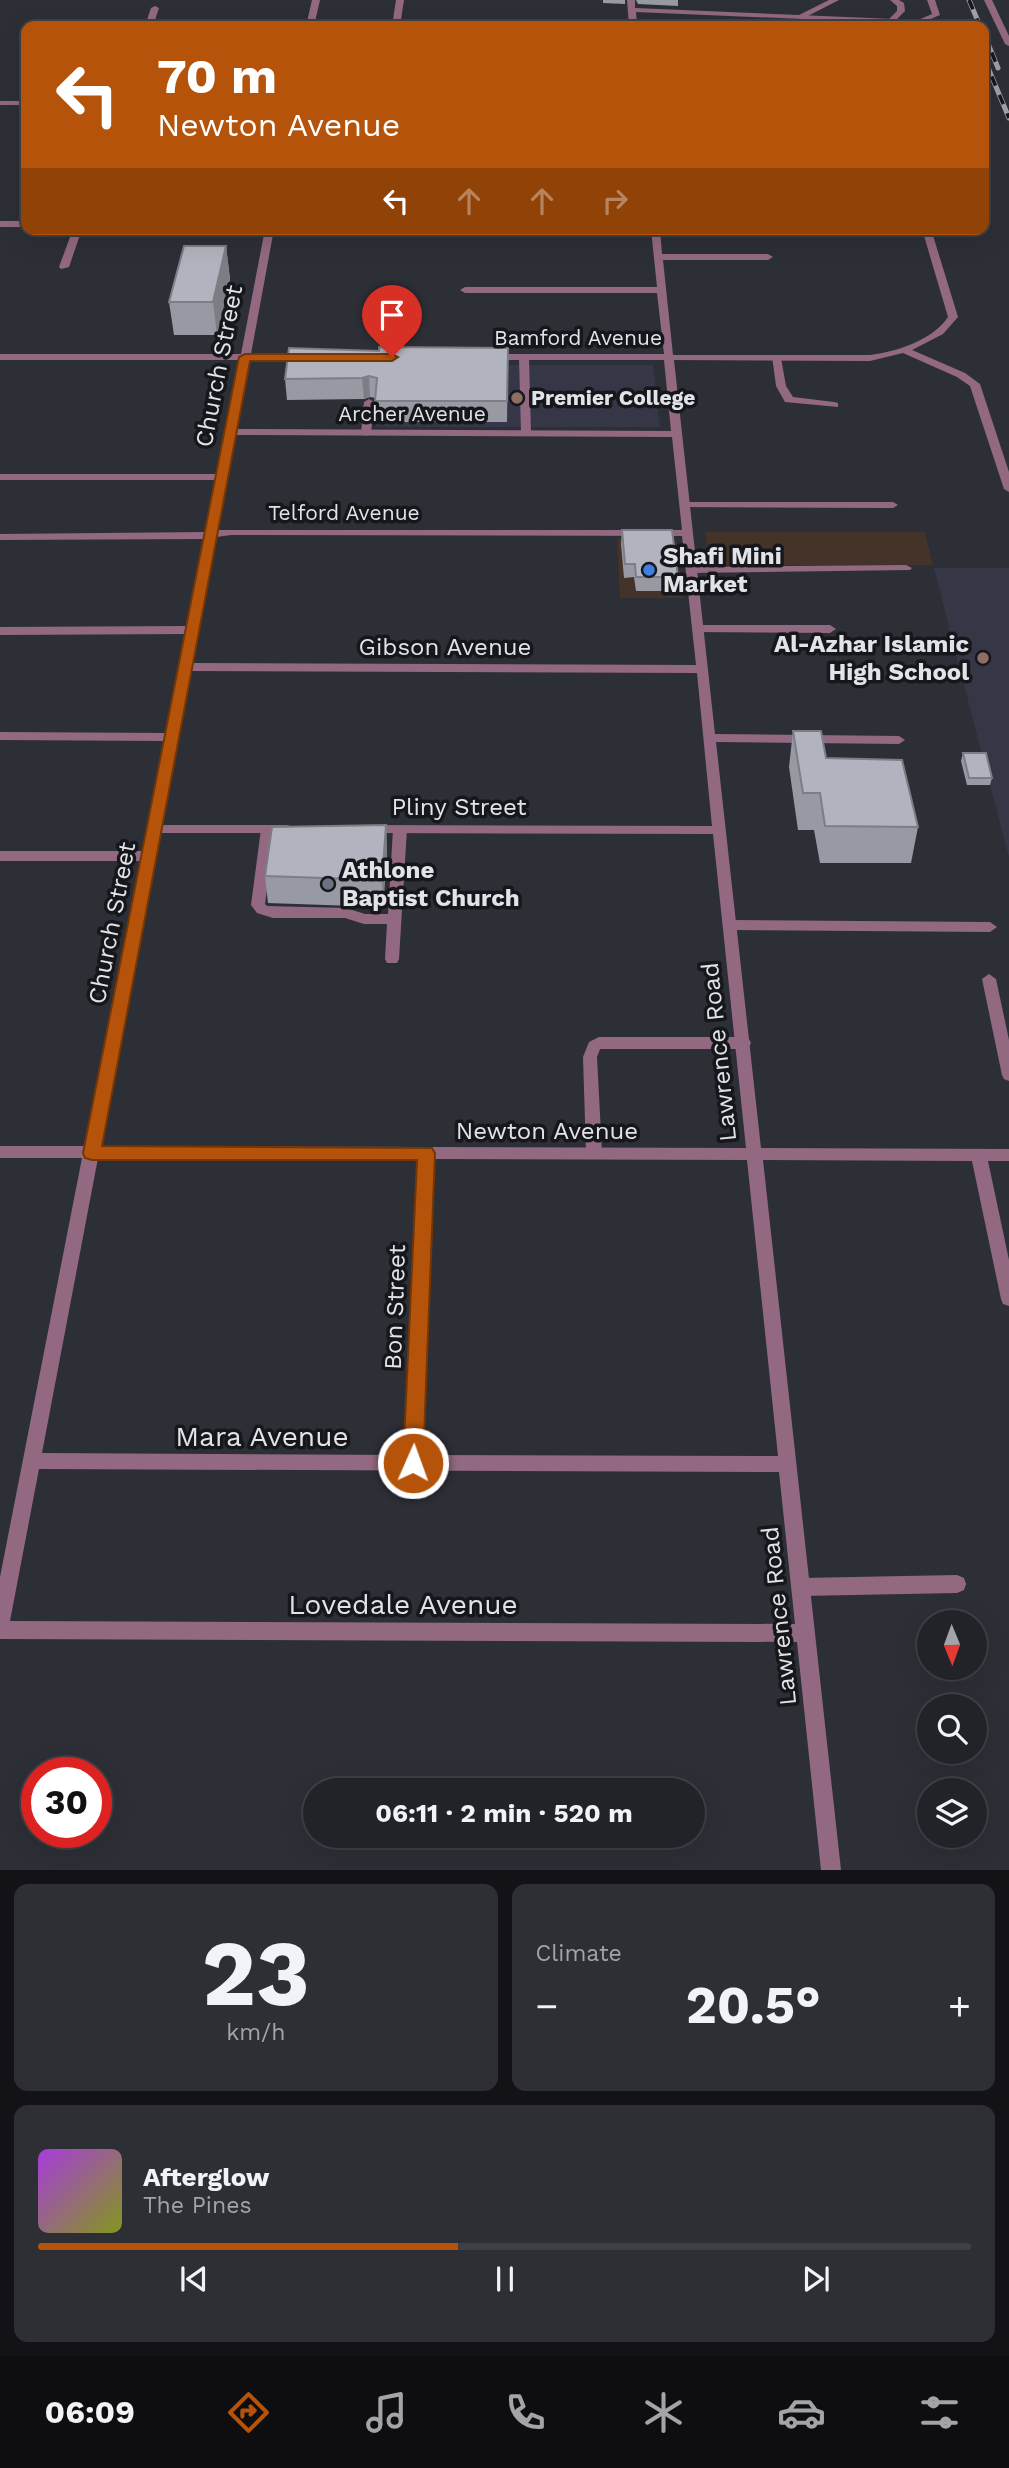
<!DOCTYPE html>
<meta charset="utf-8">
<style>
:root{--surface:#222329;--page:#2e2f35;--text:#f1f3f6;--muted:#a2a4a8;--line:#3f4046;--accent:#b45309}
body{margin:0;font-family:"Work Sans",sans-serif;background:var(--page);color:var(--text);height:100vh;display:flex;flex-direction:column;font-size:26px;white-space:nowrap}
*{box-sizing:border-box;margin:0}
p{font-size:23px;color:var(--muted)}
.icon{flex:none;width:38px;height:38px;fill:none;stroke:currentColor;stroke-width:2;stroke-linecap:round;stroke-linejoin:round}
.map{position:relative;height:1870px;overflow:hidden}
.sheet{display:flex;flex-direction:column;gap:14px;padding:14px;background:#131317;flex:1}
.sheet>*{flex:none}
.hud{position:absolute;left:21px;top:21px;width:968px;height:214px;border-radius:14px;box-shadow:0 7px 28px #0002,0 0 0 2px var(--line);background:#b45309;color:#fff;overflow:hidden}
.needle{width:46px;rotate:179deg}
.fabs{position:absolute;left:917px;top:1610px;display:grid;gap:14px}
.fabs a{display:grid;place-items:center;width:70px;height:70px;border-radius:50%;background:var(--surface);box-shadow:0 7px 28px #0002,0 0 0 2px var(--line);font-size:35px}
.speed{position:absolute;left:21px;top:1757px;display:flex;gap:14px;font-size:35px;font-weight:700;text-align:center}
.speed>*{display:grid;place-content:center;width:91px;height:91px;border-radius:50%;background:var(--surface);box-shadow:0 7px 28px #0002,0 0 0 2px var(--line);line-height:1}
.speed .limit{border:10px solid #d22;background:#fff;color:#111}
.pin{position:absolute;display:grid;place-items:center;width:60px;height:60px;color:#fff;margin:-72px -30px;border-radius:50% 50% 50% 0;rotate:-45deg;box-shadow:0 0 7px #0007}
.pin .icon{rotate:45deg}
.me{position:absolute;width:77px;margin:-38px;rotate:2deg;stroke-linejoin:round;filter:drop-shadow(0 0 5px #0008)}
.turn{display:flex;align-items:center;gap:24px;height:147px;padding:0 21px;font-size:32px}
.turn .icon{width:91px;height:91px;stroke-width:2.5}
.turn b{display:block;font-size:49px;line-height:60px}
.lanes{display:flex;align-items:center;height:66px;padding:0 21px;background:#0003;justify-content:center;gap:35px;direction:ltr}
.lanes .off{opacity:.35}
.big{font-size:52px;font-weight:700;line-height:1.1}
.sheet .widget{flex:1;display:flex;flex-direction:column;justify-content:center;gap:10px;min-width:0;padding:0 24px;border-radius:14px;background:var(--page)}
.sheet .dial{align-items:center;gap:0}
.dial b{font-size:91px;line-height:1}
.song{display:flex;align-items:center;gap:21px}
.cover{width:84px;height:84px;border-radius:10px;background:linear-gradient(135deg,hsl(280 70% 55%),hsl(70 70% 35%))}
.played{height:7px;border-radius:4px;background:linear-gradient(90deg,var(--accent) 45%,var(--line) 45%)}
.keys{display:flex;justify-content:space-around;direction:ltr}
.heat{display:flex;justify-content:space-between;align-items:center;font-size:38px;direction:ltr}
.sheet .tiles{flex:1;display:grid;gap:14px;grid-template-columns:1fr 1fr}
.widget:last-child{grid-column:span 2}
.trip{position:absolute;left:303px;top:1778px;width:402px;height:70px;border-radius:35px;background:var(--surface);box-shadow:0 7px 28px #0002,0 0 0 2px var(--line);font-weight:700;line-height:70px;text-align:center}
.dock{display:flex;height:112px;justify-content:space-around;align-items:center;background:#0e0e10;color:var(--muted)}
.dock .icon{width:49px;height:49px}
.dock .on{color:var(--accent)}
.dock b{font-size:32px;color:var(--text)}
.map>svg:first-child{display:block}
.commercial{fill:#433328}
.built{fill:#353746}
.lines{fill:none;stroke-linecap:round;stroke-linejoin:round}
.service{fill:#936982;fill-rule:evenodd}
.minor{fill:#936982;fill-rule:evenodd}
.rail-casing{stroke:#a1a2a9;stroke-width:5}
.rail{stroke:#16171b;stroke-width:3.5;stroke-dasharray:10;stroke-linecap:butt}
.wall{fill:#989aa3}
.shaded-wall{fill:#7c7d85}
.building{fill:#b1b3be;stroke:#7c7d85;stroke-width:2}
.route{fill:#b45309;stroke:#753606;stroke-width:2}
.education-dot{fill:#8d6e63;stroke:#16171b;stroke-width:2.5}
.shop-dot{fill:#3f7fe0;stroke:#16171b;stroke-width:2.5}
.worship-dot{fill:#6b7280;stroke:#16171b;stroke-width:2.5}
.labels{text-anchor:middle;stroke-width:7;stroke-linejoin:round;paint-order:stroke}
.far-street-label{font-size:21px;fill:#e2e3e9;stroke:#16171b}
.far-poi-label{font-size:21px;font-weight:bold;fill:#e2e3e9;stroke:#16171b;text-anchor:start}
.street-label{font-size:24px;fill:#e2e3e9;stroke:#16171b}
.poi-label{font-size:24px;font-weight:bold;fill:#e2e3e9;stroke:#16171b;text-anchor:start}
.near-street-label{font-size:28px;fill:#e2e3e9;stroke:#16171b}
</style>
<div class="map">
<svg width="1009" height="1870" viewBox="0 0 1009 1870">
<rect width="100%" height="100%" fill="#2d2f37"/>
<g class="commercial">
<polygon points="705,532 925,532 933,565 709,565"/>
<polygon points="617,539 669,539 677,542 683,598 620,598"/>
</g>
<g class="built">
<polygon points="380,365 653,365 660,427 376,427"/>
<polygon points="934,568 1009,568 1009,857 980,747"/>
</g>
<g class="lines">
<g class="service">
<polygon points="829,0 839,0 802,19 795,17"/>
<polygon points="890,0 899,0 904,3 905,11 890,26 882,26 897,11 897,6"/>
<polygon points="524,355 529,358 531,433 526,436 521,433 519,358"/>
<polygon points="772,356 781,358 786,386 793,397 834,402 838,403 838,407 785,402 776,386"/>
<polygon points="369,399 374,402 371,433 366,436 361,433 364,402"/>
<polygon points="685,502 893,502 898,505 893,508 681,507 680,505"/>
<polygon points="906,565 912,568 910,570 692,573 686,570 692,567"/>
<polygon points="698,625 830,625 836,629 830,633 694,632 692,629"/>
<polygon points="268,825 275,829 265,904 267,906 346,908 365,914 388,914 393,829 395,826 405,826 407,829 399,959 397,963 387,963 385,959 387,924 364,924 345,918 273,918 257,913 251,905 261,829"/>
<polygon points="731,920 990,922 997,927 990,932 731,930 724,925"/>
<polygon points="989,974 996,979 1009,1040 1009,1081 1004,1079 1002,1075 982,979"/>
<polygon points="599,1037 744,1037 749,1039 751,1043 749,1047 744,1049 600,1049 597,1057 602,1153 599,1157 594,1159 589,1157 586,1153 583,1057 589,1042"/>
<polygon points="957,1575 964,1578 966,1584 964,1590 957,1593 801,1596 794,1593 792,1587 794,1581 801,1578"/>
</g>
<g class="minor">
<polygon points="312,0 320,0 314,26 306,26"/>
<polygon points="396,0 404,0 400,26 392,26"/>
<polygon points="627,0 635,0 635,8 918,20 932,14 927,0 935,0 940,15 919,24 636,12 637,26 629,26"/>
<polygon points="984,0 992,0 1009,36 1009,46 1005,44"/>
<polygon points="155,6 159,8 153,26 145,26 151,8"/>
<rect x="0" y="101" width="26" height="4"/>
<rect x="0" y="221" width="26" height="6"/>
<polygon points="73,229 82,229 69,267 61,269 59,267"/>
<path d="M265,229H274L251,354H307L312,357L307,360H250L237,429L671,431L664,360H489L484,357L489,354H664L657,293H465L460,290L465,287H657L651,229H660L662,254H768L773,257L768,260H663L673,355H870C896,352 933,340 948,317L922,229H931L958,317L943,334L912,350L965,373L980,384L1009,472V492L1004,489L970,386L957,377L903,353L870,361L674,360L715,734L899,736L905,740L899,744L716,742L761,1148L1009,1149V1161H988L1009,1260V1306L1003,1304L1001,1299L972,1161L763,1160L841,1870H821L797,1642L0,1639V1577L82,1158H0V1146H85L141,861H0V851H143L165,741L0,740V732L166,733L186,634L0,635V627L187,626L204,539L0,540V534L206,532L216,480H0V474H217L240,360H0V354H241ZM235,435L672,437L682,530H217ZM231,535L682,536L696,665L192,663L216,537ZM191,671L697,673L712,826L368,825L361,829L368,833L713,834L746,1148L100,1146L160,833H288L295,829L288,825H161L177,740L180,737L179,734ZM98,1158L418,1159L405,1455L42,1453ZM434,1159L747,1160L778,1456L422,1455ZM39,1469L779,1472L795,1624L10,1621Z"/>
</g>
<defs>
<g id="rail">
<polyline points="969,0 980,26"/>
<polyline points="984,34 998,68"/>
<polyline points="984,58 1009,118"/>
</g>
</defs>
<use href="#rail" class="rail-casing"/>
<use href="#rail" class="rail"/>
</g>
<g class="wall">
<polygon points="603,0 625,0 625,4 603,3"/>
<polygon points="636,0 678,0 678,6 638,4"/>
<polygon points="226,246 230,279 217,335 174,335 169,302"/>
<polygon points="508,348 507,422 376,422 375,398 370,397 364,399 287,400 285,379"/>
<polygon points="622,530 678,577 677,591 636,591 634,577 624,578 621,544"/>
<polygon points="793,731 826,758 918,827 911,863 820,863 814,830 798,830 789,767"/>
<polygon points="963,753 992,778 990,785 967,785 961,761"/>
<polygon points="386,825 387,852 383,907 268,903 265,876"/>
</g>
<g class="shaded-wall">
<polygon points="226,246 230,279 217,335 213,302"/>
<polygon points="369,376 370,397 364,399 362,378"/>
<polygon points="386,825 387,852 383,907 382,880"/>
</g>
<g class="building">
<polygon points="184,246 226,246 213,302 169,302"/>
<polygon points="379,347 508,348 507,401 375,401 377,378 369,376 362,378 285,379 289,348 379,351"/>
<polygon points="622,530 672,530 678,577 636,577 635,564 625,564"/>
<polygon points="793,731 821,731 826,758 902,760 918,827 825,826 820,793 803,793"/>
<polygon points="963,753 986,753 992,778 969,778"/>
<polygon points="386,825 382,880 265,876 272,827"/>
</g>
<polygon class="route" points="245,354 392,354 398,357 392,361 250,361 102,1146 432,1148 435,1153 423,1463 420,1469 413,1472 406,1469 403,1463 417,1160 92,1160 85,1158 83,1153 239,357"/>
<g class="education-dot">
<circle cx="517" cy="398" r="7"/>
<circle cx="983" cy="658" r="7"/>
</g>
<circle class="shop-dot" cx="649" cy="570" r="7"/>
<circle class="worship-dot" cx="328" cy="884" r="7"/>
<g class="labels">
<g class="far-street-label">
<text x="578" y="345">Bamford Avenue</text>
<text x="412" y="421">Archer Avenue</text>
<text x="344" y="520">Telford Avenue</text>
</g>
<g class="far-poi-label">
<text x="531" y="405">Premier College</text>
</g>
<g class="street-label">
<text transform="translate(219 366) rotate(-79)" y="8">Church Street</text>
<text x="445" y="655">Gibson Avenue</text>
<text x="459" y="815">Pliny Street</text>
<text transform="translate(112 923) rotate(-79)" y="8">Church Street</text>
<text transform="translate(719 1052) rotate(-96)" y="8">Lawrence Road</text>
<text x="547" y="1139">Newton Avenue</text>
<text transform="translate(395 1307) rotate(-88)" y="8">Bon Street</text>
<text transform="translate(779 1616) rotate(-96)" y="8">Lawrence Road</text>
</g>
<g class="poi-label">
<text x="663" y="564">Shafi Mini<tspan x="663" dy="28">Market</tspan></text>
<text x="969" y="652" text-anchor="end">Al-Azhar Islamic<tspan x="969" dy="28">High School</tspan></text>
<text x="342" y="878">Athlone<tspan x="342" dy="28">Baptist Church</tspan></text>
</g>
<g class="near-street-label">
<text x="262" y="1446">Mara Avenue</text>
<text x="403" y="1614">Lovedale Avenue</text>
</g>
</g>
</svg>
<div class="fabs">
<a><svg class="needle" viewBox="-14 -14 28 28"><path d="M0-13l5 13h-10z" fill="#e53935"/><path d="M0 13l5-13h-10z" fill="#a2a4a8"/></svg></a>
<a><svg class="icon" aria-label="search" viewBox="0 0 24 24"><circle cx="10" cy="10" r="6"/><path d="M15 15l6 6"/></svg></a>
<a><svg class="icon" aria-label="layers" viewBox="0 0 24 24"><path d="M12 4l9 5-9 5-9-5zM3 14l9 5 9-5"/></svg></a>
</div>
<div class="speed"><div class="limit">30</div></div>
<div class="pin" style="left:392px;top:357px;background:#d93025"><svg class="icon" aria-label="arrive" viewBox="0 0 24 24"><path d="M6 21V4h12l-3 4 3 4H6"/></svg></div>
<svg class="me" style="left:413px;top:1463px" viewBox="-20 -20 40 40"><circle r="17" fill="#b45309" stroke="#fff" stroke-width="3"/><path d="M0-11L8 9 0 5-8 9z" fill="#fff"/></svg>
<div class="trip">06:11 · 2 min · 520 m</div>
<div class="hud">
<div class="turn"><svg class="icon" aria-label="left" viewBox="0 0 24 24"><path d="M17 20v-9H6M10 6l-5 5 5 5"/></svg><div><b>70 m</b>Newton Avenue</div></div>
<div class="lanes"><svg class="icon" aria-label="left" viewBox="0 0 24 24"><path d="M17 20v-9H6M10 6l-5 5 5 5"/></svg><svg class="icon off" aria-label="ahead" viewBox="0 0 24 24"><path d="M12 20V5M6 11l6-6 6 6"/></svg><svg class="icon off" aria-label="ahead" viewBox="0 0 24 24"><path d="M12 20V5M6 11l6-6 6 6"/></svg><svg class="icon off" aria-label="right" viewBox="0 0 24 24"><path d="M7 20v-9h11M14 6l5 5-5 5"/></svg></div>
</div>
</div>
<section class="sheet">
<div class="tiles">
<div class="widget dial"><b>23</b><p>km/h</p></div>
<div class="widget"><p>Climate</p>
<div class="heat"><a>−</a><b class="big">20.5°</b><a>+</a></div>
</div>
<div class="widget">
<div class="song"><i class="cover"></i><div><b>Afterglow</b><p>The Pines</p></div></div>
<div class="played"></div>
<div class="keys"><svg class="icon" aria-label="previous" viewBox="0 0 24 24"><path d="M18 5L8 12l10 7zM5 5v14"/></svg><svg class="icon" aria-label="pause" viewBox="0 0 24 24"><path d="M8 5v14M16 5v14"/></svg><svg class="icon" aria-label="next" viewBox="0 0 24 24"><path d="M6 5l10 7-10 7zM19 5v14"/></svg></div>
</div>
</div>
</section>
<nav class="dock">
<b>06:09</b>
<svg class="icon on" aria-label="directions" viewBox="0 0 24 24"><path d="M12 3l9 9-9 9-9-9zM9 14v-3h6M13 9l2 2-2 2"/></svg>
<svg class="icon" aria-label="music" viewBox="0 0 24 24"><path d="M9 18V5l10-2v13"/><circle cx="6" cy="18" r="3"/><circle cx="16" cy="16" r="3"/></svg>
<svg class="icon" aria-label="phone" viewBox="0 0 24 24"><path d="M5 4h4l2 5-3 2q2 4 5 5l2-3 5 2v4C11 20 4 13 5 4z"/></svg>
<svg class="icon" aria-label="climate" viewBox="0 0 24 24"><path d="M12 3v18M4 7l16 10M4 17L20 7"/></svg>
<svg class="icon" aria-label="car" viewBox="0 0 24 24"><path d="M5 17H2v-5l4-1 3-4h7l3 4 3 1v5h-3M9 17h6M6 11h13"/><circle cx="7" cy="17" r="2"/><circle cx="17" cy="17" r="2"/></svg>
<svg class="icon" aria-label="filters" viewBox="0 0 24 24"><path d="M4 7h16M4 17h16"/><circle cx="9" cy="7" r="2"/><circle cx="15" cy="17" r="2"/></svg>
</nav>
